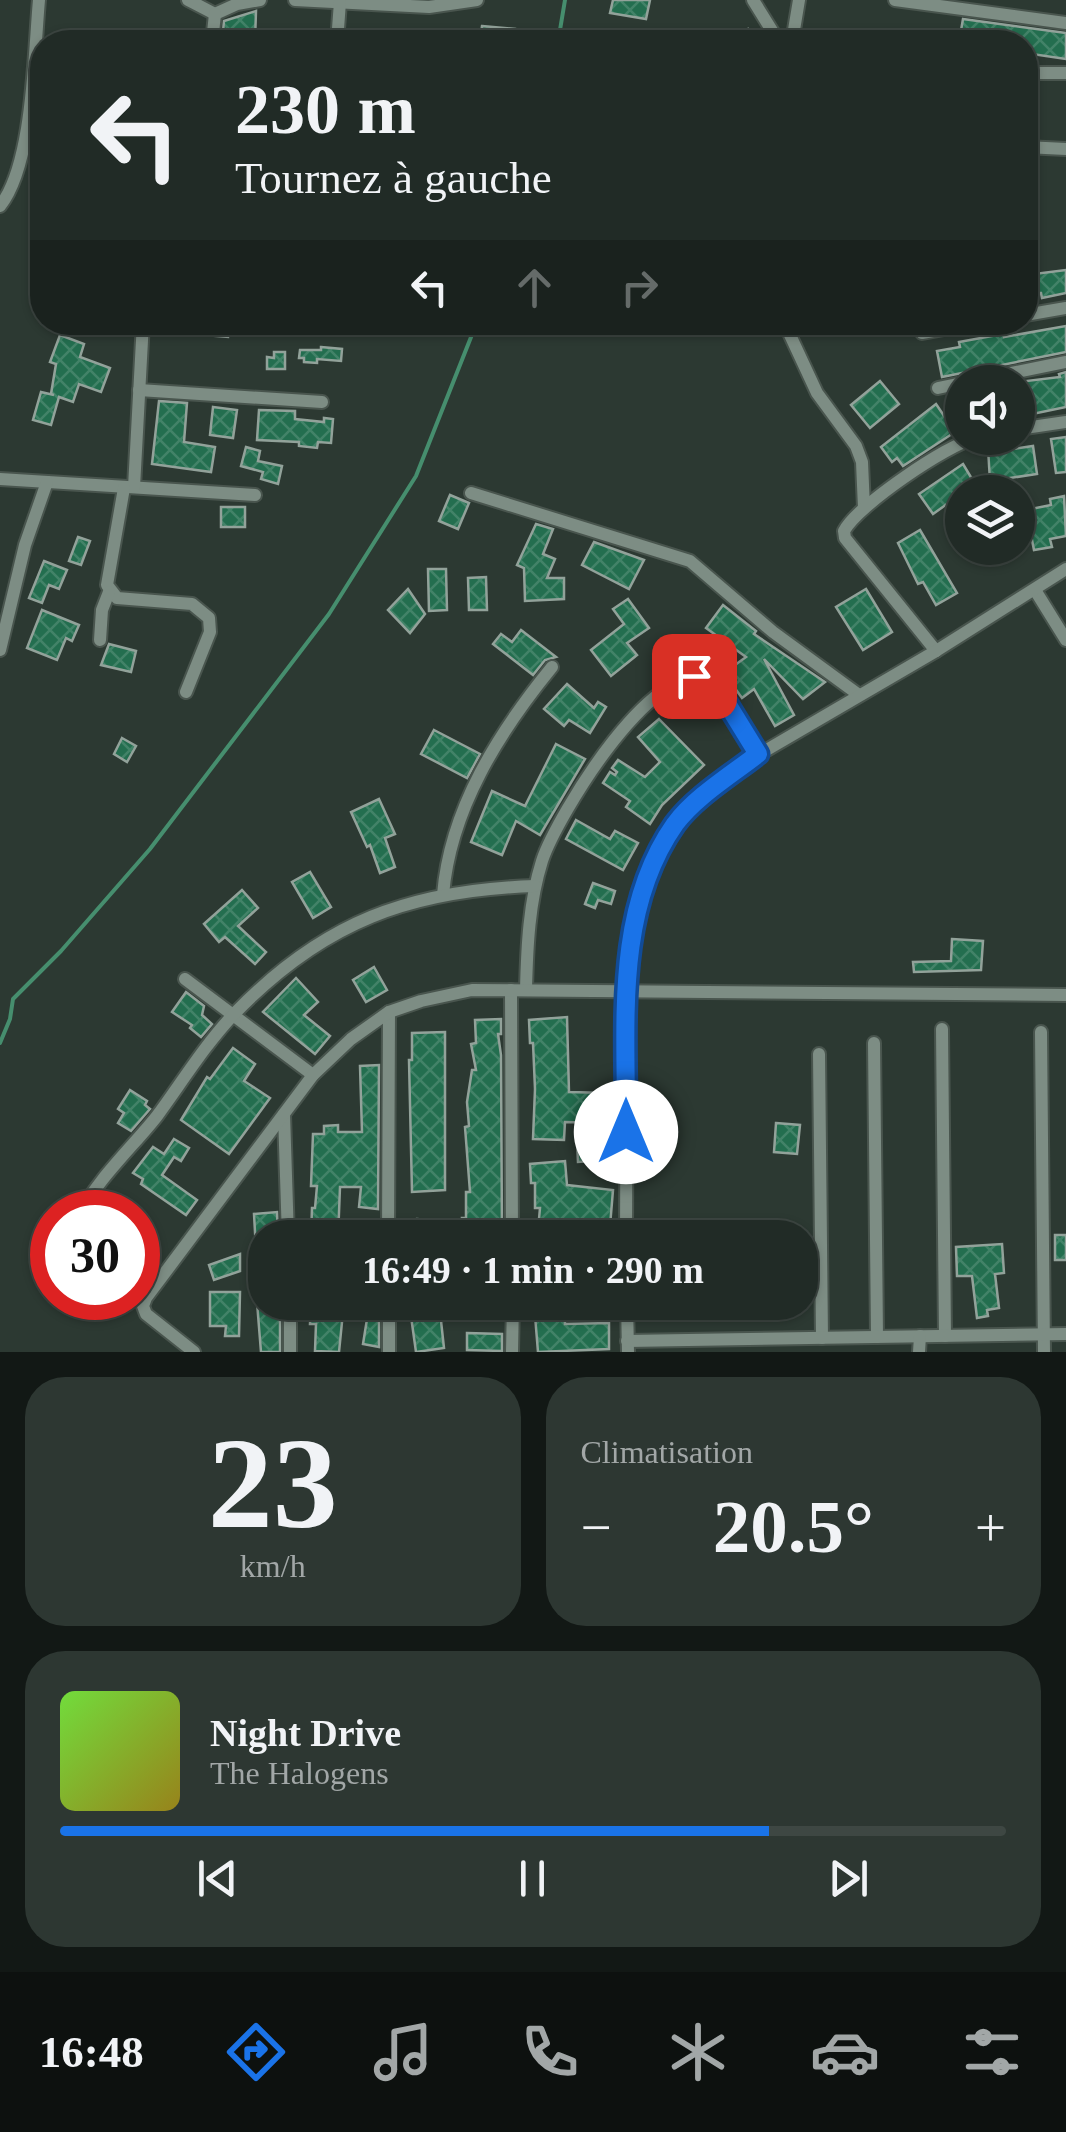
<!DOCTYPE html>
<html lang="fr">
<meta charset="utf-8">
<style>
:root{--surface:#212b26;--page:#2d3732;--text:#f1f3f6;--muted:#a2a7a7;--line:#3e4743;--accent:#1a73e8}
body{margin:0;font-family:Georgia,serif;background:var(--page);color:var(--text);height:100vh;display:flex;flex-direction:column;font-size:38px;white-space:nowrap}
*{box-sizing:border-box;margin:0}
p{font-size:32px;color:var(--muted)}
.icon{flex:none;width:55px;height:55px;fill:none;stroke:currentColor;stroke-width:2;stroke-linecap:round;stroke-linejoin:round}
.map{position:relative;height:1352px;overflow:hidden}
.details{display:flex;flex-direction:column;gap:25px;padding:25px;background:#121815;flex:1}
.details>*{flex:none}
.top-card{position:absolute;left:30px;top:30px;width:1008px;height:305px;border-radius:40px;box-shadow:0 2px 8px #0004,0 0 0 2px var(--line);background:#212b26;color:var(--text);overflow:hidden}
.buttons{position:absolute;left:945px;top:365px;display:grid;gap:20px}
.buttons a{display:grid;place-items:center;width:90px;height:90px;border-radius:50%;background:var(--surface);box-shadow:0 2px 8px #0004,0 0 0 2px var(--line);font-size:50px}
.speed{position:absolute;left:30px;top:1190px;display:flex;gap:20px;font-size:50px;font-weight:700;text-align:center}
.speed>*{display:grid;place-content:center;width:130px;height:130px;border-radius:50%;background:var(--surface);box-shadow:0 2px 8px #0004,0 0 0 2px var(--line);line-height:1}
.speed .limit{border:15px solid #d22;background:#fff;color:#111}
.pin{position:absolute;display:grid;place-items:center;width:85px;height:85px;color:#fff;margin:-42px;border-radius:20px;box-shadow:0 5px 15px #0006}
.me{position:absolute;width:110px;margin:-55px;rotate:0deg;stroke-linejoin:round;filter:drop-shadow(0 0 8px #0008)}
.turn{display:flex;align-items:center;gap:35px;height:210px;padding:0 40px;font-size:45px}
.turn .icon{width:130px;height:130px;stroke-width:2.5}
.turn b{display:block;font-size:70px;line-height:85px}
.lanes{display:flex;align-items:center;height:95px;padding:0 40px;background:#0003;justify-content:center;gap:50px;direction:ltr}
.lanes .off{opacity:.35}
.big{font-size:75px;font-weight:600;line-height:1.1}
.details .widget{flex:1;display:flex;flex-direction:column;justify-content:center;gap:15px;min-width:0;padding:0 35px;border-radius:40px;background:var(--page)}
.details .dial{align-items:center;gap:0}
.dial b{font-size:130px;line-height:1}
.song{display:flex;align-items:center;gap:30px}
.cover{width:120px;height:120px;border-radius:15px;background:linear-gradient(135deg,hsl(100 70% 55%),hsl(50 70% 35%))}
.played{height:10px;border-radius:5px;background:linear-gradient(90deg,var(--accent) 75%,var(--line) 75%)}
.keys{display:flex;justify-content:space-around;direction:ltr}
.heat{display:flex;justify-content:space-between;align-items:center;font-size:55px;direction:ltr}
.details .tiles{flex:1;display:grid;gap:25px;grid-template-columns:1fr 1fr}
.widget:last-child{grid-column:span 2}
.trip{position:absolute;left:248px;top:1220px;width:570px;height:100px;border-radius:40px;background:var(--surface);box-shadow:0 2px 8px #0004,0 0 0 2px var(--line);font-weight:600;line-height:100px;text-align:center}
.tabs{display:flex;height:160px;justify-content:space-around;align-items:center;background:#0d110f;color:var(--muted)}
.tabs .icon{width:70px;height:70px}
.tabs .on{color:var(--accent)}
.tabs b{font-size:45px;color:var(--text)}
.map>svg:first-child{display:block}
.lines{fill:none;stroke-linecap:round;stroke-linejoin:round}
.stream{stroke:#468e6e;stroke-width:4}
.building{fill:url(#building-cross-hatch);stroke:#92a29a;stroke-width:2.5}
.street-casing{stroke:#49554e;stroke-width:16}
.street{stroke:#7d8d84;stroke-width:12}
.route-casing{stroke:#114b97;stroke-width:25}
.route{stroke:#1a73e8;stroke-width:18}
</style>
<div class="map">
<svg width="1066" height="1352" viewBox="0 0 1066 1352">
<defs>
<pattern id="building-cross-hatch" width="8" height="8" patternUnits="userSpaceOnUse" patternTransform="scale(2.5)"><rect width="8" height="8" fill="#236e4f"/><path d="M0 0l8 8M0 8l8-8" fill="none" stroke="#428368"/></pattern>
</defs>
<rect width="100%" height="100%" fill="#2c3932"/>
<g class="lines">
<g class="stream">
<polyline points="558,42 565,0"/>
<polyline points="0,1043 10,1019 13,999 61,951 150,849 329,614 416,476 477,322"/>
</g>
</g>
<g class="building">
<polygon points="613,0 650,0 646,19 610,13"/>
<polygon points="256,11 255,42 222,42 224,21"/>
<polygon points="963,19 1066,33 1066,59 1025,53 1025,42 959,42"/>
<polygon points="482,26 515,29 514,42 480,42"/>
<polygon points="748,29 756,42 726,42"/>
<polygon points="1066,270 1066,293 1042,298 1041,293 1027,293 1026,275"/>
<polygon points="206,322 229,322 228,337 205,335"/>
<polygon points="1066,326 1066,352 942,377 937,351 960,347 959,342 1003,334 1004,337"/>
<polygon points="60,335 84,344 80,357 110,368 101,392 79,384 73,402 59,397 51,425 33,420 41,392 54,395 51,394 56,364 50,362"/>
<polygon points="321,347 342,349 341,361 317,359 317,363 304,362 304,358 299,358 300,350 321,350"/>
<polygon points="274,352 285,352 285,369 267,369 267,357 274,358"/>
<polygon points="1066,372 1066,407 1018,417 1018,382 1060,377 1059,374"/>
<polygon points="880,381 899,404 870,428 851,405"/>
<polygon points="159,401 187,403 184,442 215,447 211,472 152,464"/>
<polygon points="936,404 955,432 903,466 897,458 892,462 881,447"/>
<polygon points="213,407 237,410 233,438 210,435"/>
<polygon points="259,410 295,411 295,419 324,422 324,418 333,419 331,443 318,442 317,448 299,446 299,442 257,440"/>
<polygon points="1066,437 1066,472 1056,473 1051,439"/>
<polygon points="1033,446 1037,474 990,481 988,448 1006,447 1006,450"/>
<polygon points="246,447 260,451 258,461 282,466 278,484 261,479 263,472 241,466"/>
<polygon points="963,464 975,484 933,514 919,494"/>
<polygon points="450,495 469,503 458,529 439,521"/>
<polygon points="1064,496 1066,536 1050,539 1052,547 1034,550 1026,510 1051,505 1050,499"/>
<rect x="221" y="507" width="24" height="20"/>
<polygon points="536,524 553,529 543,554 555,559 547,578 564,578 564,599 525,601 524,568 517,565"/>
<polygon points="920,530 957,593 936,605 923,582 918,584 898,543"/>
<polygon points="78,537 90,541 81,565 69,561"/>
<polygon points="594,542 644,560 629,589 582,565"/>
<polygon points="44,561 67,570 59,589 49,585 42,603 29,598"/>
<polygon points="428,569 446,569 447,610 429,611"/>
<polygon points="486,577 487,610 469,610 468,578"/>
<polygon points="408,589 425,614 410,633 388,610"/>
<polygon points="866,589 892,632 863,650 836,607"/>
<polygon points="628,599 649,628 627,643 637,655 611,676 591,650 624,624 613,609"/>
<polygon points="723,605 756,631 754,634 825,682 803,699 764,659 794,715 775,726 754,689 742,698 724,673 746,657 706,628"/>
<polygon points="42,610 79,625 72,641 66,638 57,660 27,648"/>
<polygon points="521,630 556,657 545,660 533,675 493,644 501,634 512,642"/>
<polygon points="109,644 136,651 131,672 101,665"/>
<polygon points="567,684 594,708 598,702 606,707 590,733 569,720 564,726 544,709"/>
<polygon points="700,691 708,694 719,711 711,716 695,695"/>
<polygon points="659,719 704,765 662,805 650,824 626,807 630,801 603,783 610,772 615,775 617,772 612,768 618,760 645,777 660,762 638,737"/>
<polygon points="434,730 480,754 467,778 421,754"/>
<polygon points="122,738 136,746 127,762 114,754"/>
<polygon points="556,744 585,759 540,835 516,821 502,855 471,842 492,791 525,806"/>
<polygon points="379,799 395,834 385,838 395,867 380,873 370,845 367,847 351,812"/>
<polygon points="576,820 610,839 615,831 638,843 623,870 566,839"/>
<polygon points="310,872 331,907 313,918 292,882"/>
<polygon points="593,883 615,891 611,904 598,900 595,908 585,904"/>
<polygon points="242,890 258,908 238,926 266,952 255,964 225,937 219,942 204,924"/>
<polygon points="952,939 983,941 981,970 914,972 913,962 951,961"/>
<polygon points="374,967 387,990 366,1002 353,980"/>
<polygon points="296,978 318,1002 304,1015 330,1036 315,1054 263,1012"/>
<polygon points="186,992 204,1006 202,1015 212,1024 201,1037 190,1028 192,1025 172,1012"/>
<polygon points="567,1017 569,1092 607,1093 607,1123 565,1122 564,1140 533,1139 535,1089 533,1043 530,1043 529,1020"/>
<polygon points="501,1019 501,1034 498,1034 501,1055 502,1238 464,1238 462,1218 466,1218 466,1192 470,1192 465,1127 469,1126 467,1102 472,1070 476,1070 471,1044 476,1043 475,1020"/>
<polygon points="445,1032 445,1190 412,1192 409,1060 412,1060 412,1033"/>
<polygon points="233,1048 255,1064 244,1081 270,1098 229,1154 181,1120 207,1077 210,1079"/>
<polygon points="379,1065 378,1209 359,1207 361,1187 340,1187 338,1238 311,1238 312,1208 315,1208 317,1186 311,1186 313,1134 324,1134 324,1126 338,1125 338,1132 362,1132 360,1066"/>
<polygon points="130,1090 147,1101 145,1105 150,1109 131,1131 118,1123 124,1113 118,1109"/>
<polygon points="776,1123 800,1125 797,1154 774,1152"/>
<polygon points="608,1138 610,1160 578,1162 577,1141"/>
<polygon points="174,1139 189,1148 181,1161 174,1157 162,1175 197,1200 186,1215 141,1184 143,1179 133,1173 153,1147 164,1154"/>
<polygon points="565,1161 567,1185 613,1190 609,1238 581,1238 581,1233 538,1230 540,1208 535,1208 535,1183 531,1183 530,1164"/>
<polygon points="277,1212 278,1238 265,1238 265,1249 256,1250 254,1214"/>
<polygon points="417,1219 449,1222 447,1238 415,1238"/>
<polygon points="378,1222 378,1238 361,1238 362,1225"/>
<rect x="1055" y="1235" width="11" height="25"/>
<polygon points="1002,1244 1004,1273 995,1274 999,1308 987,1310 988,1316 977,1318 972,1276 957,1276 956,1247"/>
<polygon points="240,1254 240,1271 214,1280 209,1265"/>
<polygon points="255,1277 265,1277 265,1306 280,1305 280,1352 261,1352"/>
<polygon points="210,1292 240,1292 239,1336 225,1336 226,1326 210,1326"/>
<polygon points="311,1302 344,1302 339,1352 315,1351 316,1324 310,1324"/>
<polygon points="362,1302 379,1302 379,1347 363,1344 368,1313 363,1313"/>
<polygon points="409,1302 442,1302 442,1305 503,1302 503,1316 441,1321 444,1348 416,1352"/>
<polygon points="564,1302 565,1324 609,1323 609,1349 538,1352 534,1303"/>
<polygon points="467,1333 502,1334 502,1351 467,1350"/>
</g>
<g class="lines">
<defs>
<g id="street">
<polyline points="188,0 215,14"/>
<polyline points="295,0 429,7 477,0"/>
<polyline points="753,0 779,42"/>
<polyline points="895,0 1066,23"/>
<polyline points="215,14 237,4 260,0"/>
<polyline points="212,42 215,14"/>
<polyline points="337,42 340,2"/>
<polyline points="792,42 799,0"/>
<polyline points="1025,73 1066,73"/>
<polyline points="1025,147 1066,149"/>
<path d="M0,206C33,165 34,54 39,0"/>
<polyline points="1025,315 1066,308"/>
<polyline points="784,322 817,393 856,446 862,462 864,508"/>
<polyline points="922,333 983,322"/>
<polyline points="967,382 1066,362"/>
<polyline points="938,388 962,383"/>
<polyline points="139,390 322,402"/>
<polyline points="1018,429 1066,422"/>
<polyline points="0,479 255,495"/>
<polyline points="134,487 143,322"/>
<polyline points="124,488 107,585 117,598 192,604 209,618 210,632 186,692"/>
<polyline points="471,493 690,561 773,632 859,695"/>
<polyline points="1035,590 1066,640"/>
<polyline points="100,640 102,610 109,592"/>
<polyline points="0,650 25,545 47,482"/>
<path d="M936,651L845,538L844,531C858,505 947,445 975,438"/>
<path d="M443,895C450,809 499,732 552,667"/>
<polyline points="185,979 313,1075"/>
<polyline points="511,990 512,1238"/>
<path d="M526,990C527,947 529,902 542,861C556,818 661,642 715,685L758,755"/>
<polyline points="942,1029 945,1336"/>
<polyline points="1041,1032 1044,1352"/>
<polyline points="874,1043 877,1337"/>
<polyline points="819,1054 822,1338"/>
<polyline points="284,1114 288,1238"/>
<path d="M82,1212C93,1184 137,1142 157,1116C182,1082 206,1043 235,1013C323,922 410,890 535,886"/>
<polyline points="388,1238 389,1012"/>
<polyline points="626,1238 627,990 633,929 643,888 658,853 678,821 758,755 936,651 1066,569"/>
<polyline points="138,1272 153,1285"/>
<polyline points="290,1302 290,1352"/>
<polyline points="389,1302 389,1352"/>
<polyline points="627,1302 628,1352"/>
<polyline points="627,1341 1066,1334"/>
<polyline points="194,1352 146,1314 143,1306 146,1298 313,1075 351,1039 389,1012 421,1001 472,990 1066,995"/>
<polyline points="512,1352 513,1302"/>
<polyline points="919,1352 920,1336"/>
</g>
</defs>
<use href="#street" class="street-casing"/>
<use href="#street" class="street"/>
</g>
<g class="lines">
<defs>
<path id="route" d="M626,1132C627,1029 613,912 675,824C695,797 731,775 758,754L715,684L704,676H694"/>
</defs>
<use href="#route" class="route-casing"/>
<use href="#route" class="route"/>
</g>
</svg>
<div class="buttons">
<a><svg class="icon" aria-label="sound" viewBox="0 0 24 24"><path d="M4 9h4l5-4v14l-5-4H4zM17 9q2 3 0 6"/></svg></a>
<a><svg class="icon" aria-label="layers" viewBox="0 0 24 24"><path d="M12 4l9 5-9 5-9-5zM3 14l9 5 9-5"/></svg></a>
</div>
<div class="speed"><div class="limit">30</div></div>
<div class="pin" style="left:694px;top:676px;background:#d93025"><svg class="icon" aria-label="arrive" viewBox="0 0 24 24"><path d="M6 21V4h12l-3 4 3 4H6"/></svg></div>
<svg class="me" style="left:626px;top:1132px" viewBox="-20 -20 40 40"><circle r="19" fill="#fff"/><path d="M0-13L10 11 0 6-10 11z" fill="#1a73e8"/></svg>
<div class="trip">16:49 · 1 min · 290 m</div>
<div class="top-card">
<div class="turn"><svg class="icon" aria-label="left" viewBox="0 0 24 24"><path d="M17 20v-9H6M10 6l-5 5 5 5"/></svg><div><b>230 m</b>Tournez à gauche</div></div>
<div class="lanes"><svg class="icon" aria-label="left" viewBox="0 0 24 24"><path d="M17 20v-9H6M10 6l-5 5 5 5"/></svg><svg class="icon off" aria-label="ahead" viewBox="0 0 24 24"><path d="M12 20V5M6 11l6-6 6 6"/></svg><svg class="icon off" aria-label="right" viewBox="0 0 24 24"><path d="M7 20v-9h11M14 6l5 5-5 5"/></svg></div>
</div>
</div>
<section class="details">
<div class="tiles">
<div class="widget dial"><b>23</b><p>km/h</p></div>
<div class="widget"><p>Climatisation</p>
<div class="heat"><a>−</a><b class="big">20.5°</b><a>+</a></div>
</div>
<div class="widget">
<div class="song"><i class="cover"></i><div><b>Night Drive</b><p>The Halogens</p></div></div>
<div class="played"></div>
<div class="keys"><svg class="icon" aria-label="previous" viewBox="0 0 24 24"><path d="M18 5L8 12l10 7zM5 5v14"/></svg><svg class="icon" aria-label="pause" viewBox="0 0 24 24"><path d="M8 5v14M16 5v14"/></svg><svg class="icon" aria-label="next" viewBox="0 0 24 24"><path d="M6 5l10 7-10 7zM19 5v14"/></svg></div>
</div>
</div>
</section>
<nav class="tabs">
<b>16:48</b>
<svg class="icon on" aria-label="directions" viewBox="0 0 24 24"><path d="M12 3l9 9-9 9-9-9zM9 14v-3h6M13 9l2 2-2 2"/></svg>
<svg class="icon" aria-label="music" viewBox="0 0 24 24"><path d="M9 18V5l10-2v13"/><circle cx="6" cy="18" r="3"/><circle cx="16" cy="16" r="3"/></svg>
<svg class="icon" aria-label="phone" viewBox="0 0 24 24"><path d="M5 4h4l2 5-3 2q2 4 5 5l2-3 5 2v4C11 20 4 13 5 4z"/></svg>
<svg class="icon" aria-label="climate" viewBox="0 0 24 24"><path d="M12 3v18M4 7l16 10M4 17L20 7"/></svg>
<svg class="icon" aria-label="car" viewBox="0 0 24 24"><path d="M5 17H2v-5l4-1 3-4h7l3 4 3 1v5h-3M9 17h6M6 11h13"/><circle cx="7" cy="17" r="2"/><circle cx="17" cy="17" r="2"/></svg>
<svg class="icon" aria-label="filters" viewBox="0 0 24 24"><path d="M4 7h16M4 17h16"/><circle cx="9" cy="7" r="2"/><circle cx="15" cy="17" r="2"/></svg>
</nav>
